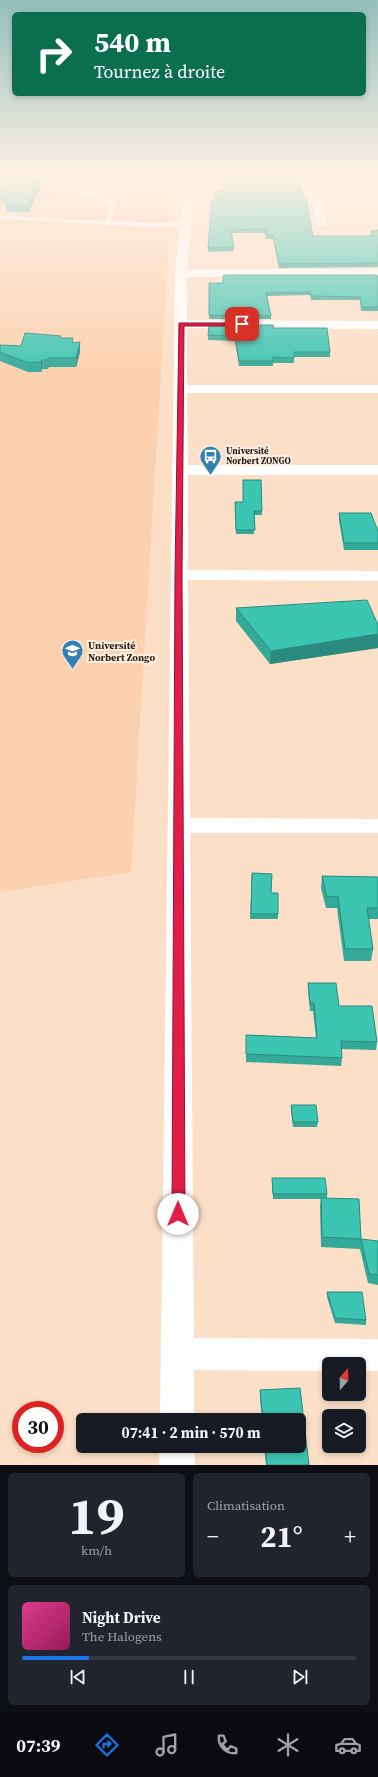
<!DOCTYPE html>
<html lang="fr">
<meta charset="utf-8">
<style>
:root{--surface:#171b24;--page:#20242c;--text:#f1f3f6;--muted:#9ea1a6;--line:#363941;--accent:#1a73e8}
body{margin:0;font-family:"Source Serif 4",serif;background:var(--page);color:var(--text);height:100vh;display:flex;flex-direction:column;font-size:15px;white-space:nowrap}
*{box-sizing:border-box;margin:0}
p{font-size:13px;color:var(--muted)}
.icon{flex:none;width:22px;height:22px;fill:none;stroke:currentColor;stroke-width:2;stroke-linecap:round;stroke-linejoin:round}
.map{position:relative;height:1465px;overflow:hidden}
.sheet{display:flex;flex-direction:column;gap:8px;padding:8px;background:#0d0f14;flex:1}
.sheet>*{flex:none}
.top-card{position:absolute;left:12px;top:12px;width:354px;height:84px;border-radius:6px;box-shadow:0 2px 6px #0003;background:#0b6e4f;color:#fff;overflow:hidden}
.needle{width:26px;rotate:20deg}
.controls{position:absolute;left:322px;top:1357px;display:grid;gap:8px}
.controls a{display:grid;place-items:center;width:44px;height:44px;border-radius:6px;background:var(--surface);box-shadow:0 2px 6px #0003;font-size:20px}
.speed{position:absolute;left:12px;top:1401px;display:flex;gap:8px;font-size:20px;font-weight:700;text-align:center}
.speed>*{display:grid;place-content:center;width:52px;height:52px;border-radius:50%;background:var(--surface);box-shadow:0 2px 6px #0003;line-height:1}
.speed .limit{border:6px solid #d22;background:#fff;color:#111}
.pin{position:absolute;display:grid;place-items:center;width:34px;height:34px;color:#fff;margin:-17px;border-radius:8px;box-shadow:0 2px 6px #0006}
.me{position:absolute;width:44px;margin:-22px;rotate:0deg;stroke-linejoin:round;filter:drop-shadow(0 0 3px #0008)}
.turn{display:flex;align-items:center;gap:14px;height:84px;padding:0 16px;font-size:18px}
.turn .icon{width:52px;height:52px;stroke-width:2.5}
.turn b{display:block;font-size:28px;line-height:34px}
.big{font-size:30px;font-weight:700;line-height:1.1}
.sheet .widget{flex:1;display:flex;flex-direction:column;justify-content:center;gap:6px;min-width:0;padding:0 14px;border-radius:6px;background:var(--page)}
.sheet .dial{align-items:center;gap:0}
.dial b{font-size:52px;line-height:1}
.song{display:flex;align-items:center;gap:12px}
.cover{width:48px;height:48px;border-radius:6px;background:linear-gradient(135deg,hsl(330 70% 55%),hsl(330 70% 35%))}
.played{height:4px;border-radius:2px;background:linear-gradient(90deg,var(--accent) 20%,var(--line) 20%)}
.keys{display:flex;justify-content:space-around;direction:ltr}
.heat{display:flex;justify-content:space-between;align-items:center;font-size:22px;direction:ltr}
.sheet .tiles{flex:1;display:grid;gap:8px;grid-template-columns:1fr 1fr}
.widget:last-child{grid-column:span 2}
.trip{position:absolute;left:76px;top:1413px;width:230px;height:40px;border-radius:6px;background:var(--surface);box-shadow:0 2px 6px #0003;font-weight:700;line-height:40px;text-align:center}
.dock{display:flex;height:64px;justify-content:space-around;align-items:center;background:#090b0e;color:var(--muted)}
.dock .icon{width:28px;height:28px}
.dock .active{color:var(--accent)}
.dock b{font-size:18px;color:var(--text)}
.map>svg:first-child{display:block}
.built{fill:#fcd1af}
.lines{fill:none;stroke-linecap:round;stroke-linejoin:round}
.service{fill:#fff;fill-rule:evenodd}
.minor{fill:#fff;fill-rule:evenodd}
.wall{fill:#34a999}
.shaded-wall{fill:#2a8a7d}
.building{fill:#3cc5b2;stroke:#2a8a7d}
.route{fill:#e11d48;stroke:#92132f}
.labels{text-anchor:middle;stroke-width:4;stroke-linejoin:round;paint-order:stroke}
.far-poi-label{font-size:9px;font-weight:bold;fill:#291c11;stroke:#feefe3;text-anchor:start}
.poi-label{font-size:10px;font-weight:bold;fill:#291c11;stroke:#feefe3;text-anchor:start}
</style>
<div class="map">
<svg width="378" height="1465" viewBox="0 0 378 1465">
<rect width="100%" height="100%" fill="#fcdfc7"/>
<polygon class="built" points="0,174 173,174 131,872 0,892"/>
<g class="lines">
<path class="service" d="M21,174C29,174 33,179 41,181C63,188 98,189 116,203L111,221L147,223L186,222L189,224L186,226L147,227L0,219V215L106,221L110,204C83,188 47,193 21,174Z"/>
<g class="minor">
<polygon points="186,174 196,174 187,269 378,269 378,277 187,277 187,320 378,321 378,329 187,328 187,385 378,385 378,393 187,393 188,465 378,465 378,475 188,475 188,570 378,571 378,581 188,580 190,818 378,819 378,833 190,833 194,1338 378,1339 378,1371 359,1371 359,1364 329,1364 329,1371 194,1370 194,1420 160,1420 175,273"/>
<polygon points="307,174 317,174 326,224 325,226 317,226 316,224"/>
<rect x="159" y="1446" width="36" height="19"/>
</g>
</g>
<g class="wall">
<polygon points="17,174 46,174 43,180 40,179 41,186 29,212 6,212 5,205 6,203 0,203 0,176 16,176"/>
<polygon points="217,174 295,174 313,236 372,236 371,231 378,230 378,267 279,268 273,239 266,239 265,233 232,233 234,247 234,251 208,252 208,248 216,201 215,191 222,191"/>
<polygon points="378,279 378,311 361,311 360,300 311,300 310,295 267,296 271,316 271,319 209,319 209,283 223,283"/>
<polygon points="209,325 274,328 330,352 330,357 294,357 294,363 273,363 273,366 239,366 235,341 208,340"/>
<polygon points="61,338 73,338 73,343 80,352 76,367 49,367 48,369 42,369 41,372 28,372 0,361 0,345 21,346"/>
<polygon points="261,480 262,515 254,515 254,534 236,534 235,502 243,502"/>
<polygon points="339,513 378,531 378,550 344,550 339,520"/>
<polygon points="236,608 378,625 378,648 270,664 236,621"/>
<polygon points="252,873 278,914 278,919 250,919"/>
<polygon points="322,876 378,877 378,919 368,919 373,949 371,961 344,961 337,908 326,908 321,888"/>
<polygon points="308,983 339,1006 377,1042 376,1050 341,1049 342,1058 341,1066 246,1062 246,1035 316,1038 313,1011 310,1011 308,991"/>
<polygon points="291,1105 318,1122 317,1127 293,1127 291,1110"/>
<polygon points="272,1178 327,1194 327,1198 361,1239 378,1241 378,1285 368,1283 360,1249 321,1247 320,1207 321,1199 273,1199"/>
<polygon points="327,1292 366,1320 366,1325 335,1323 327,1297"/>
<polygon points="300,1388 309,1465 266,1465 264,1446 299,1446 299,1420 262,1420 260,1399 260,1390"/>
</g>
<g class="shaded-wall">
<polygon points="43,174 46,174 43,180"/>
<polygon points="40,179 41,186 29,212 28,205"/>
<polygon points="80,342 80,352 76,367 76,358"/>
<polygon points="42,360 42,369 41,372 41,362"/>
<polygon points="378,634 378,648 270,664 271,651"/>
</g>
<g class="building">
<polygon points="17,174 31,174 40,179 28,205 5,205 9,196 0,196 0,176 16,176"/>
<polygon points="218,174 295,174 306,201 313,236 373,236 371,231 378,230 378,263 279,264 273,235 266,235 265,229 231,230 234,247 208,248 212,201 217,201 215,191 223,191"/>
<polygon points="225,275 377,275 378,279 378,307 362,307 360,297 311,296 310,292 266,293 271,316 209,315 209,283 223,283 223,276"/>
<polygon points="209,325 273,325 274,328 327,328 330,352 294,352 294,358 273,357 273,361 239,361 235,336 208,335"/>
<polygon points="25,333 61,336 60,338 73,338 72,343 80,342 76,358 48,358 48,360 42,360 41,362 28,363 0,352 0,345 21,346"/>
<polygon points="243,480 261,480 262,511 254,511 255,530 236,530 235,502 243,502"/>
<polygon points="339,513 371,513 378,531 378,543 344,543"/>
<polygon points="367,600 378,625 378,634 271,651 236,608"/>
<polygon points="252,873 272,874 271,893 278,893 278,914 251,914"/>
<polygon points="322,876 378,877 378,908 367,908 373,949 345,949 338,896 327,897"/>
<polygon points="308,983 336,983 339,1006 372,1006 377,1042 341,1041 342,1058 246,1054 246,1035 317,1038 314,1003 310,1003"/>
<polygon points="291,1105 316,1105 318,1122 293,1122"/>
<polygon points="272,1178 325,1178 327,1194 273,1194"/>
<polygon points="321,1198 359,1199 361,1239 322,1237"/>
<polygon points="361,1239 378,1241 378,1275 369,1274"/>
<polygon points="327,1292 362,1292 366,1320 335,1318"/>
<polygon points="300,1388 309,1465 267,1465 265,1446 299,1446 299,1420 263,1420 260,1390"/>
</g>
<linearGradient id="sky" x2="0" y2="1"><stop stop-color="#94bfba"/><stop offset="0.46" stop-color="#fef1e6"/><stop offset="1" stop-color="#fef1e6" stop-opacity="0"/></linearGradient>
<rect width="378" height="379" fill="url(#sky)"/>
<polygon class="route" points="179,323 242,323 245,324 242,326 184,326 182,575 185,1214 183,1218 178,1220 174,1218 172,1214 175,575"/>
<defs>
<symbol id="bus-pin" viewBox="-11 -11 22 30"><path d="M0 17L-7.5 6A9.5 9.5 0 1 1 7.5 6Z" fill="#3380b2" stroke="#feefe3"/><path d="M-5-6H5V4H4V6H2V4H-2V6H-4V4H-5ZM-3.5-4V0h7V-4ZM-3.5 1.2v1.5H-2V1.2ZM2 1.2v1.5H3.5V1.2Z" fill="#fff"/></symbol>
<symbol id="university-pin" viewBox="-11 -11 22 30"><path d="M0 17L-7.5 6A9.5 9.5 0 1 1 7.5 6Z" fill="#3380b2" stroke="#feefe3"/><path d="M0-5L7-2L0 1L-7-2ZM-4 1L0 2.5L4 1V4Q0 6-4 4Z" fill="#fff"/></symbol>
</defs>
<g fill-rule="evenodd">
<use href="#bus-pin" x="198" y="444" width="25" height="34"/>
<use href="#university-pin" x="60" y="638" width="25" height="34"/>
</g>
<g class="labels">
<g class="far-poi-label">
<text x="226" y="454">Université<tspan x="226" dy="10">Norbert ZONGO</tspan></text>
</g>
<g class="poi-label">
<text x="88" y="649">Université<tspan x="88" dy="12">Norbert Zongo</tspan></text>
</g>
</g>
</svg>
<div class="controls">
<a><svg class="needle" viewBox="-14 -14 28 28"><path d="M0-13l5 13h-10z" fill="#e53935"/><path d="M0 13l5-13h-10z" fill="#9ea1a6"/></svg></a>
<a><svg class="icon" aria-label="layers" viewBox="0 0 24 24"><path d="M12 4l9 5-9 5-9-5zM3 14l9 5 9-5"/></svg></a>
</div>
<div class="speed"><div class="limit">30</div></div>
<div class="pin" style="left:242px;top:324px;background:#d93025"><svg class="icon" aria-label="arrive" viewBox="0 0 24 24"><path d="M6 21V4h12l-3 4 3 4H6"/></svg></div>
<svg class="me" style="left:178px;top:1214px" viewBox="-20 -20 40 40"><circle r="19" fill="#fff"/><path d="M0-13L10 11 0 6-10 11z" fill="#e11d48"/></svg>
<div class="trip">07:41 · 2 min · 570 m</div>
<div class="top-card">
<div class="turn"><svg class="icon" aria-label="right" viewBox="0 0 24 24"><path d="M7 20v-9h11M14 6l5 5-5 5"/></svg><div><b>540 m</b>Tournez à droite</div></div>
</div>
</div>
<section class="sheet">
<div class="tiles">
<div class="widget dial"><b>19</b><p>km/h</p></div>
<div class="widget"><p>Climatisation</p>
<div class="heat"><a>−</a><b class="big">21°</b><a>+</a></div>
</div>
<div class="widget">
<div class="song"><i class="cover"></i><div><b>Night Drive</b><p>The Halogens</p></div></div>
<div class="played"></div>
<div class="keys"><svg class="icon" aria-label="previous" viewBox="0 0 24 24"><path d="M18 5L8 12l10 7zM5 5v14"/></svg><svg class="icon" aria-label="pause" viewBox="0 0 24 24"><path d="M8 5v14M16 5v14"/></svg><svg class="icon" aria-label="next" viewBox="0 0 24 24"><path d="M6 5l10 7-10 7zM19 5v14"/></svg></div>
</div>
</div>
</section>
<nav class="dock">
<b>07:39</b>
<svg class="icon active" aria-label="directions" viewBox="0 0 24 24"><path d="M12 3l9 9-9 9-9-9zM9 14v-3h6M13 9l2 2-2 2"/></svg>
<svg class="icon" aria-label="music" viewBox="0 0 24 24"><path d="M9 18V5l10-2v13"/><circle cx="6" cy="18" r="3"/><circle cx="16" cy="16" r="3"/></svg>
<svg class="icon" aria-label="phone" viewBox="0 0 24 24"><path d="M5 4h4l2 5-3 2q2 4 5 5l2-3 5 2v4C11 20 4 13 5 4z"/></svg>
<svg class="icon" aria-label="climate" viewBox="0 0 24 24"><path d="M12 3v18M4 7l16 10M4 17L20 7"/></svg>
<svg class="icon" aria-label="car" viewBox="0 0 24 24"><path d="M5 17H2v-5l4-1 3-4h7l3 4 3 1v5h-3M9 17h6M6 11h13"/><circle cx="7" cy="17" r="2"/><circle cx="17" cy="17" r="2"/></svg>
</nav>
